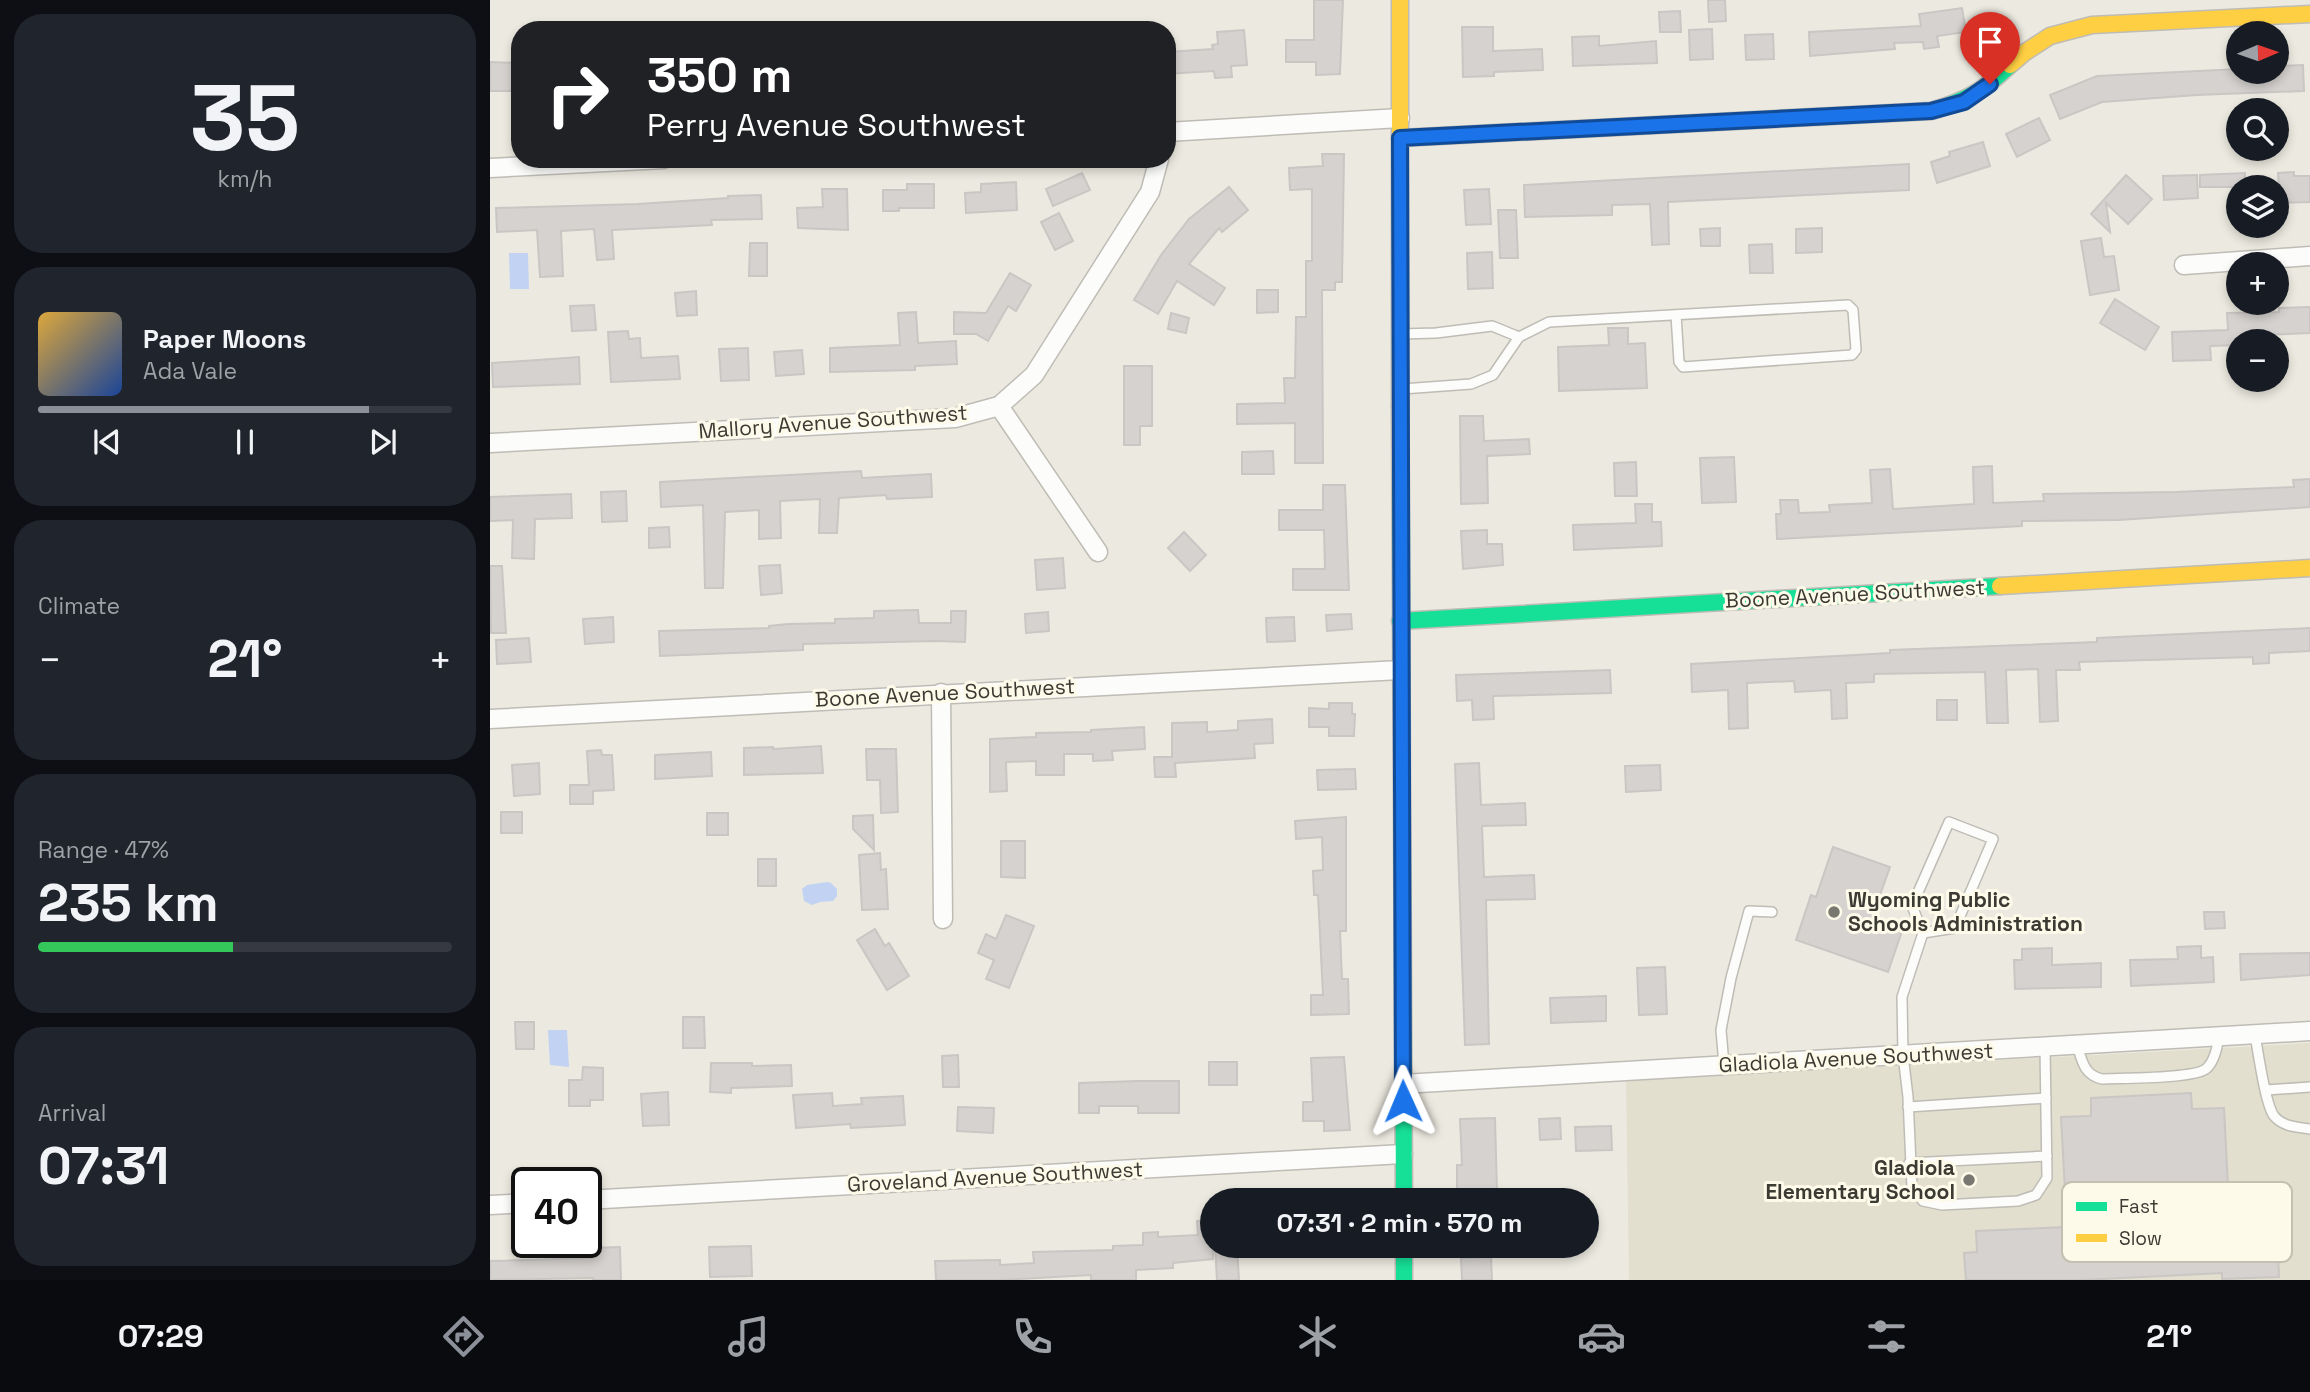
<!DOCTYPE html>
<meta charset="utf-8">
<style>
:root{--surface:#171b24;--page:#20242c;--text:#f1f3f6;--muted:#9ea1a6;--line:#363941;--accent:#8c9099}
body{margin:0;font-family:"Space Grotesk",sans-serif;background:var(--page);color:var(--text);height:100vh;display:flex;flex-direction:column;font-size:26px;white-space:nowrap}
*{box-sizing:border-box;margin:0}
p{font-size:23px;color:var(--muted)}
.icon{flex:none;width:38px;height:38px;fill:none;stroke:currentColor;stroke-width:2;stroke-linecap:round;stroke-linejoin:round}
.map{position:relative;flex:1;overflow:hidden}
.side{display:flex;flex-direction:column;gap:14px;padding:14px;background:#0d0f14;width:490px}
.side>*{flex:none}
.guide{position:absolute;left:21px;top:21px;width:665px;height:147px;border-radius:28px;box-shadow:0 4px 10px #0003;background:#202124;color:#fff;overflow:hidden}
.needle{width:46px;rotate:88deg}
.buttons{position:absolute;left:1736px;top:21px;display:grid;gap:14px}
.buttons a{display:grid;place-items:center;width:63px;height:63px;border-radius:50%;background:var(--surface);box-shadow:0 4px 10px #0003;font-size:35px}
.speed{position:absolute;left:21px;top:1167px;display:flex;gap:14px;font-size:35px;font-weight:700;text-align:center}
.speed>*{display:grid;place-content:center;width:91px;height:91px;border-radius:50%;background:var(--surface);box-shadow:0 4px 10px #0003;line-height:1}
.speed .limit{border:4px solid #111;border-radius:10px;background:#fff;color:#111}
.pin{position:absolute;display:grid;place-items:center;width:60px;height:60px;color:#fff;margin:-72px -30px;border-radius:50% 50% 50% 0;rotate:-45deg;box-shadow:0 0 7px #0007}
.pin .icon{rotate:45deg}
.me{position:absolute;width:77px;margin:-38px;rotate:359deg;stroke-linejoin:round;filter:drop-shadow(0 0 5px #0008)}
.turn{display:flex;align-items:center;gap:24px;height:147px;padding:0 21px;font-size:32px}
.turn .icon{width:91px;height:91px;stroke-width:2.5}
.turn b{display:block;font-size:49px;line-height:60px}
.big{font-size:52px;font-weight:800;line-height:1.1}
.side .card{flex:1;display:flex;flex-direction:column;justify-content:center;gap:10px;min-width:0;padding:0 24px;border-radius:28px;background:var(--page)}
.side .dial{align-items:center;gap:0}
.dial b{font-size:91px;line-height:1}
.song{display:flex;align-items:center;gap:21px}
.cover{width:84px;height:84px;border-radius:10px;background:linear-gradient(135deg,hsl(40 70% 55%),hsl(220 70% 35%))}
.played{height:7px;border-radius:4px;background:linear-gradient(90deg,var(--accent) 80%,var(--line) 80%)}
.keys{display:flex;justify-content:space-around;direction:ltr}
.heat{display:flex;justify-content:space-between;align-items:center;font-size:38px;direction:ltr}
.charge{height:10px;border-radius:5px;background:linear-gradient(90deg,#34c759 47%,var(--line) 0)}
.trip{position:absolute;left:710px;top:1188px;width:399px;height:70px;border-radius:35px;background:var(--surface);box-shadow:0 4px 10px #0003;font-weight:800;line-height:70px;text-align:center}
.menu{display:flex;height:112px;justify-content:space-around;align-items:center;background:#090b0e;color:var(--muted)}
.menu .icon{width:49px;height:49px}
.menu .current{color:var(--accent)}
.menu b{font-size:32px;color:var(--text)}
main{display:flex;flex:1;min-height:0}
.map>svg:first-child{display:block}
.built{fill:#e2dfce}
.water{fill:#c1d2f2}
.building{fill:#d5d2cf;stroke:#c9c6c4;stroke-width:2}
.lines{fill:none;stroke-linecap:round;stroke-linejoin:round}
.lane-casing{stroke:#bebcb5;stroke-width:12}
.street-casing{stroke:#bebcb5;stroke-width:21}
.fast-casing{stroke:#bebcb5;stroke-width:19}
.slow-casing{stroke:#bebcb5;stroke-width:19}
.lane{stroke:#fcfcfa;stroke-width:9}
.street{stroke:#fcfcfa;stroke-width:18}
.fast{stroke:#16e098;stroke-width:16}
.slow{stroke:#ffcf43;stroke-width:16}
.route-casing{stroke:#114b97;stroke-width:18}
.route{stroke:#1a73e8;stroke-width:12}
.poi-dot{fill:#797870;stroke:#fdfae9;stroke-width:2.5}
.labels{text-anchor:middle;stroke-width:6;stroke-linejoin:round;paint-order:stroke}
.street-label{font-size:21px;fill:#3b3a33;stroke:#fdfae9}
.poi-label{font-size:21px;font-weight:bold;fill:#3b3a33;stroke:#fdfae9;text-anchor:start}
.key{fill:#fdfae9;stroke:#c3c0b2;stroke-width:2}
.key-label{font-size:19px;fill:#3b3a33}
</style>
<main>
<section class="side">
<div class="card dial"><b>35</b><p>km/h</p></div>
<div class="card">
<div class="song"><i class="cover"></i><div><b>Paper Moons</b><p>Ada Vale</p></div></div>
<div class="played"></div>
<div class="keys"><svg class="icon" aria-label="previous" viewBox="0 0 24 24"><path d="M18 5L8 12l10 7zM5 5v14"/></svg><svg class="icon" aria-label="pause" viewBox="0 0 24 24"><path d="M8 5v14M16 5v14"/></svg><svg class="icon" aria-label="next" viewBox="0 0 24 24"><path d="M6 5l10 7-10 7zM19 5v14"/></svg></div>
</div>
<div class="card"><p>Climate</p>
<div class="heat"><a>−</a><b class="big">21°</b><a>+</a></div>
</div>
<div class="card"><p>Range · 47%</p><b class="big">235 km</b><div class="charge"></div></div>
<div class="card"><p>Arrival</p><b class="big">07:31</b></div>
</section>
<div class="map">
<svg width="1820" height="1280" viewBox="0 0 1820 1280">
<rect width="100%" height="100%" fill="#eceae0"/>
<polygon class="built" points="1820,1043 1820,1280 1139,1280 1136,1081"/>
<g class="water">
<polygon points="19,253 38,253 39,289 20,289"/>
<polygon points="337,882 341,883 347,889 347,896 343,901 330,902 322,905 314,901 312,889 317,885"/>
<polygon points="58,1030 77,1030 79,1067 60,1065"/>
</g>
<g class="building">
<polygon points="824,0 853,0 850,74 826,75 826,62 796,62 796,40 824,40"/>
<polygon points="1218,0 1235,0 1236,21 1219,22"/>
<polygon points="1472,8 1476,32 1447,36 1449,47 1434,49 1433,42 1404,43 1405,49 1320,56 1319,32 1431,26 1429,14"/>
<polygon points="1190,11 1191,32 1170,32 1169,12"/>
<polygon points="972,27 1003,27 1003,51 1052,49 1053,70 1004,72 1004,76 973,77"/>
<polygon points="1222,29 1223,59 1200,60 1199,30"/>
<polygon points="754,30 757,65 741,66 742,77 725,78 724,71 677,74 677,52 723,49 722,45 728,44 727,32"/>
<polygon points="1283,34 1284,59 1256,60 1255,35"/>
<polygon points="1109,36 1109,46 1166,41 1167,63 1083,66 1082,37"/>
<polygon points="0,62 30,63 30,91 0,91"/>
<polygon points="1813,65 1814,91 1707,95 1612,102 1570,119 1560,95 1607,76 1748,69 1748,72 1787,72 1787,66"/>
<polygon points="1549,118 1560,140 1527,157 1516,134"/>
<polygon points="1493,142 1500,166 1447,183 1441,162 1460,156 1459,152"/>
<polygon points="832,154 854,154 852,282 845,282 845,290 832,290 833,463 805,463 805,423 747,424 747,404 795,403 794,378 805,378 806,317 816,317 816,261 822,261 822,189 800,190 799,168 833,166"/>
<polygon points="1419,164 1419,190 1178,202 1179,244 1162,245 1160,204 1122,205 1122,215 1035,217 1034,185"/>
<polygon points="1804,172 1804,176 1820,176 1820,202 1790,203 1788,173"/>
<polygon points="592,173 600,190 563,206 556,189"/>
<polygon points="1755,173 1755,187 1710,187 1710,175"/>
<polygon points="1636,175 1662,199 1638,224 1616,203 1620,232 1601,214"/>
<polygon points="1707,175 1708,198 1674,200 1673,176"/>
<polygon points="526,182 527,210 476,213 475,193 491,192 491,184"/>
<polygon points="417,184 444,184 444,208 409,208 409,211 393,211 393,190 417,190"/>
<polygon points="739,187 758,210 732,232 729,228 699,264 735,288 724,305 687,281 668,314 644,300 671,255 699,219"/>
<polygon points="332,189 357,189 358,230 308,228 307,208 333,207"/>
<polygon points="999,189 1001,224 976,225 974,190"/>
<polygon points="271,195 272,219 221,220 222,225 122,230 124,259 107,260 104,229 71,231 73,276 50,277 47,230 7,232 6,208 148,204 238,198 238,196"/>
<polygon points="1008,210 1026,210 1028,258 1010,258"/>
<polygon points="569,213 583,241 565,250 551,222"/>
<polygon points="1230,228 1230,246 1211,246 1210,229"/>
<polygon points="1332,228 1332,252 1306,253 1306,229"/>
<polygon points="1611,238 1614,257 1624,256 1629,290 1600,295 1591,241"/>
<polygon points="260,243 277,243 277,276 259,276"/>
<polygon points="1282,244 1283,273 1260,273 1259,245"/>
<polygon points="1002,252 1003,288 978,289 977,253"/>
<polygon points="520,273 541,285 526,311 518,306 498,341 486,334 464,334 464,312 496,313"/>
<polygon points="767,290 788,290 788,312 767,313"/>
<polygon points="206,291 207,315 187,316 185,293"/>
<polygon points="1625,299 1669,327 1655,350 1610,323"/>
<polygon points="104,305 106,330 82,331 80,306"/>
<polygon points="1820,307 1820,333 1774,335 1774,341 1748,341 1748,345 1720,346 1721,360 1683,361 1682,332 1738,330 1737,313 1789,312 1789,308"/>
<polygon points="426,312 428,343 466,341 467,364 425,366 425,370 340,372 340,348 410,345 408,313"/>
<polygon points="681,313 699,318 696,333 678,329"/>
<polygon points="1118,328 1138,328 1138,344 1155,343 1157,388 1069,391 1068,347 1119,345"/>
<polygon points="138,331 139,339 150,338 151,358 188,356 190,379 121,382 118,332"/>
<polygon points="258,348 259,380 231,381 229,349"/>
<polygon points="312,350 314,374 286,376 284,352"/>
<polygon points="89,357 90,384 3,387 2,363"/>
<polygon points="634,366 662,366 662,426 650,426 650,445 634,445"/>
<polygon points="970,416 993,416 994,441 1039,439 1040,454 997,456 998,503 971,504"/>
<polygon points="783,451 784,474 752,474 752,452"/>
<polygon points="1244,457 1246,502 1212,503 1210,458"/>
<polygon points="1146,462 1147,496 1125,496 1124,463"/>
<polygon points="1502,466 1503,503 1554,501 1553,494 1685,492 1804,487 1803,480 1820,479 1820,507 1629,520 1532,521 1532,526 1287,539 1286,514 1291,514 1290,500 1308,500 1309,513 1340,512 1339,505 1382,503 1380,470 1400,469 1403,509 1484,504 1483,467"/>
<polygon points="371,471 372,478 441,474 442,497 397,499 396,495 349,498 347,533 329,533 330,499 290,501 291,538 269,539 269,510 235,512 233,588 215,588 213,505 171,507 170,482"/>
<polygon points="833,485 855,485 859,590 803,590 803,569 835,569 834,530 789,530 789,510 833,510"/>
<polygon points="136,491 137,521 112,522 111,492"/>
<polygon points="81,494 82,518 45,519 44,559 22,558 23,520 0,521 0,497"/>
<polygon points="1145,504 1162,504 1162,522 1171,522 1172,546 1084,550 1083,525 1146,523"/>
<polygon points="179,527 180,547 159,548 159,528"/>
<polygon points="997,530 997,544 1012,544 1013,565 973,569 971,531"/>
<polygon points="694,532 716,555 700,571 678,548"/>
<polygon points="573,558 575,588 547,590 545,560"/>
<polygon points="290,565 292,593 271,595 269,566"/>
<polygon points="0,566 12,566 16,633 1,633"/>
<polygon points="428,610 429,623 461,623 461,611 476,611 475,642 446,641 313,644 313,650 170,656 169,631 279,628 279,626 298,624 345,623 345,619 384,618 384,611"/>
<polygon points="558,612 559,631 536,633 535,614"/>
<polygon points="861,614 862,629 837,631 836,615"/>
<polygon points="123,617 124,642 95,644 93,619"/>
<polygon points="804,617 805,641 777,642 776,618"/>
<polygon points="1820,628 1820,651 1779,653 1779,663 1763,664 1763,657 1589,662 1590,670 1566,670 1568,721 1550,722 1548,669 1516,670 1518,723 1497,723 1495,672 1384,674 1384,682 1356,683 1357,718 1342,719 1341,690 1305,692 1304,681 1257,683 1258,728 1239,729 1238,690 1202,692 1201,664 1400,653 1400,650 1607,642 1607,638"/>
<polygon points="39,638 41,662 7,664 6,640"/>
<polygon points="1120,670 1121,693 1003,696 1004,719 983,720 982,700 967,701 966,675"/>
<rect x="1447" y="700" width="20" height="20"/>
<polygon points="839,703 862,703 862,714 865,714 864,736 839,736 839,727 819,727 819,708 839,709"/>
<polygon points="782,719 783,743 764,744 765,758 685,763 686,777 665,777 664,757 682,757 682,723 717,722 717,732 748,730 748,721"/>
<polygon points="654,727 655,749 622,751 623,760 603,761 603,754 574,754 574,775 546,775 546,761 516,762 517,791 500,792 500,739 546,737 546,733 601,732 601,730"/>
<polygon points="331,746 333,773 254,775 254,748 283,747 283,749"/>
<polygon points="376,749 406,749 408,812 391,813 390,780 377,780"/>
<polygon points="111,750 112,755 122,755 124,790 103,791 103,804 80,804 80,785 99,785 97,751"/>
<polygon points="221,752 222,776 165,779 165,755"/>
<polygon points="49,763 50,794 24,796 22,765"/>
<polygon points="989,763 991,805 1035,803 1036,825 992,826 994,877 1044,875 1045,899 996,900 999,1044 975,1045 965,764"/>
<polygon points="1170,765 1171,790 1136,792 1135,766"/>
<polygon points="865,769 866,789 828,790 827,770"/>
<rect x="11" y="812" width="21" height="21"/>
<rect x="217" y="813" width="21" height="22"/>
<polygon points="383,815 384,850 363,829 363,816"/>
<polygon points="856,817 856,931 850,931 852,979 858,979 859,1014 821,1015 821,995 833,995 828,895 824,895 823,871 833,870 832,837 806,839 805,821"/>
<polygon points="511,841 535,841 535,878 511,877"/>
<polygon points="1343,847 1400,867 1381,920 1412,931 1398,972 1306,940 1321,895 1326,897"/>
<polygon points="390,853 391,870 396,869 398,909 372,910 369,855"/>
<rect x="268" y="859" width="18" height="27"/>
<polygon points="1714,912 1734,912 1735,928 1715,929"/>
<polygon points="516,915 544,926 519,988 496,979 504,960 488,953 496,934 506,939"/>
<polygon points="385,929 395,946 399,943 419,976 397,990 367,940"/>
<polygon points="1711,946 1711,958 1723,957 1724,982 1641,986 1640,960 1688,959 1687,947"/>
<polygon points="1562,948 1562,965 1611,963 1611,987 1525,989 1524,960 1532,960 1532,949"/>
<polygon points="1820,953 1820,975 1751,980 1750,954"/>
<polygon points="1175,967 1177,1014 1149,1015 1147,968"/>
<polygon points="1116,996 1116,1021 1061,1023 1060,998"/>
<polygon points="193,1017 214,1017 215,1048 193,1048"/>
<polygon points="25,1022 44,1022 44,1049 26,1049"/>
<polygon points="468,1055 469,1087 453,1087 452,1056"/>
<polygon points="854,1057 860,1130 834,1131 834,1121 813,1121 813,1102 823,1102 821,1058"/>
<rect x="719" y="1062" width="28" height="23"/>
<polygon points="221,1063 262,1063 262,1066 301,1065 302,1086 241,1088 241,1093 220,1092"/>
<polygon points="93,1067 113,1068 113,1100 100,1100 100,1106 79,1106 79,1080 92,1080"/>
<polygon points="648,1081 689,1081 689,1113 648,1113 648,1106 609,1106 609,1113 589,1113 589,1083"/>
<polygon points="178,1092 179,1125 153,1126 151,1094"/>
<polygon points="342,1093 343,1106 372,1104 371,1098 413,1096 415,1125 361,1128 360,1124 306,1128 303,1095"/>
<polygon points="1701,1093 1702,1109 1734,1108 1739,1206 1768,1204 1769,1232 1787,1232 1789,1277 1732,1279 1732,1273 1592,1280 1476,1280 1474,1253 1487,1252 1486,1231 1577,1227 1571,1117 1601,1116 1601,1098"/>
<polygon points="468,1107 504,1108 503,1133 467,1131"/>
<polygon points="1005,1118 1007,1192 967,1193 967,1165 972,1165 970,1119"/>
<polygon points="1070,1118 1071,1139 1050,1140 1049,1119"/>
<polygon points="1121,1126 1122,1150 1086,1151 1085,1127"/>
<polygon points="723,1220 723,1259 683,1263 683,1268 646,1270 646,1280 601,1280 601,1275 511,1280 446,1280 445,1261 510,1260 510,1265 544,1263 543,1252 623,1250 623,1246 653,1245 653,1233 668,1232 668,1237 708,1235 707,1221"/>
<polygon points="261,1246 262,1276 220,1277 219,1247"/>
<polygon points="725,1246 747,1246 749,1280 727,1280"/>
<polygon points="130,1247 131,1280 103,1280 103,1278 0,1280 0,1261 102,1258 102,1248"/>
<polygon points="1001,1257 1002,1280 972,1280 971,1258"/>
</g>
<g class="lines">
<defs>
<g id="lane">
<polyline points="911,334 946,333 1002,326 1029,337"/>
<polyline points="912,389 981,384 1003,375 1029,337 1059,322 1358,305 1363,310 1366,350 1362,355 1193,367 1189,362 1186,315"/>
<polyline points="1433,933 1465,928 1503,839 1459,822 1422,906 1433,933 1412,997 1413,1055 1418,1097 1422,1188 1433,1201 1452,1205 1528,1201 1546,1195 1557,1178 1555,1047"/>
<path d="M1765,1035C1768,1051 1775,1104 1784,1116C1793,1127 1808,1127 1820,1129"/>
<path d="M1587,1045C1592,1061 1594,1075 1612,1079C1632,1078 1706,1079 1717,1068C1725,1060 1727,1047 1729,1037"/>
<polyline points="1234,1065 1231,1030 1241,978 1259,911 1282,912"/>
<polyline points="1776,1090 1820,1087"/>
<polyline points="1418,1107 1556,1098"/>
<polyline points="1419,1163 1557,1156"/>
</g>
<g id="street">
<polyline points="677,132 910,118"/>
<polyline points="0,168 174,159"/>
<polyline points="1694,265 1820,256"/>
<polyline points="509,406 608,552"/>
<polyline points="0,443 465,418 509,406 544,375 660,192 669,159"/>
<polyline points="451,693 453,919"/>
<polyline points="0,719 910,670"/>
<polyline points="913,1084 1820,1031"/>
<polyline points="96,1200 913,1154"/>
<polyline points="0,1205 37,1203"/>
</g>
<g id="fast">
<path d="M910,138L1441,111C1479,100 1491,92 1520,65"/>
<polyline points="910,406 914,1200"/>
<polyline points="910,621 1510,586"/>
<polyline points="914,1246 914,1280"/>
</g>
<g id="slow">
<polyline points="910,0 910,406"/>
<polyline points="1520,65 1534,53 1560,36 1602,25 1820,14"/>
<polyline points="1510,586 1820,568"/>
</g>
</defs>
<use href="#lane" class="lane-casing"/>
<use href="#street" class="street-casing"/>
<use href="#fast" class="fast-casing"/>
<use href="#slow" class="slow-casing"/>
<use href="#lane" class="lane"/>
<use href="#street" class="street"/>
<use href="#fast" class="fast"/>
<use href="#slow" class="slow"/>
</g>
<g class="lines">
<defs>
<polyline id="route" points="913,1101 910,138 1441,111 1474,102 1500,84"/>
</defs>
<use href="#route" class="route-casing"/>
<use href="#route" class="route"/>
</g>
<g class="poi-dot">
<circle cx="1344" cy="912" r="7"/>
<circle cx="1479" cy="1180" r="7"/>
</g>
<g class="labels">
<g class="street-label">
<text transform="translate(343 422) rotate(-4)" y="7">Mallory Avenue Southwest</text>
<text transform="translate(1365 594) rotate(-3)" y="7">Boone Avenue Southwest</text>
<text transform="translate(455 693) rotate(-3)" y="7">Boone Avenue Southwest</text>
<text transform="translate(1366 1058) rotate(-3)" y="7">Gladiola Avenue Southwest</text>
<text transform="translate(505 1177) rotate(-3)" y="7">Groveland Avenue Southwest</text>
</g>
<g class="poi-label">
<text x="1358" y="907">Wyoming Public<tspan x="1358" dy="24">Schools Administration</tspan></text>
<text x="1465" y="1175" text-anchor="end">Gladiola<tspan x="1465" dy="24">Elementary School</tspan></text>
</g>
</g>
<rect x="1572" y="1182" width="230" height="80" rx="10" class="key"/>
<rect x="1586" y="1202" width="31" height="9" fill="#16e098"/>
<rect x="1586" y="1234" width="31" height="8" fill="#ffcf43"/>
<g class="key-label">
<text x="1629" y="1213">Fast</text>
<text x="1629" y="1245">Slow</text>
</g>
</svg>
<div class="buttons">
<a><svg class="needle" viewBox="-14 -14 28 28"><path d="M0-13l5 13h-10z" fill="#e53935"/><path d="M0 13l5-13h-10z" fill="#9ea1a6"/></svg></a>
<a><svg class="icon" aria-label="search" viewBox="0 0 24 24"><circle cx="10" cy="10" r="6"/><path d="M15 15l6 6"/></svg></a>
<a><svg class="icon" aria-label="layers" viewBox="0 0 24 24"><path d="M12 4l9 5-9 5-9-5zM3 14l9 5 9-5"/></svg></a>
<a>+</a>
<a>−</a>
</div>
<div class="speed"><div class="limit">40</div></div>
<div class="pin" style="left:1500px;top:84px;background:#d93025"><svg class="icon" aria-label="arrive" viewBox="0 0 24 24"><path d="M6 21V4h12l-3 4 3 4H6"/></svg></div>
<svg class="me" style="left:913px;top:1101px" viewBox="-20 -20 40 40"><path d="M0-17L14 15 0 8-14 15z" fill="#1a73e8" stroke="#fff" stroke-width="4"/></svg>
<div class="trip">07:31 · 2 min · 570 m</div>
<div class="guide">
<div class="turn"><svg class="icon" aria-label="right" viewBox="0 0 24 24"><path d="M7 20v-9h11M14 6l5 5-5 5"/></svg><div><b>350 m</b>Perry Avenue Southwest</div></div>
</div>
</div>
</main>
<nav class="menu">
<b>07:29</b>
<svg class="icon current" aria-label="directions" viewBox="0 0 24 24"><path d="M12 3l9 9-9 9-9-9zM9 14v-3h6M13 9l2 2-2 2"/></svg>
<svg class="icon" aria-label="music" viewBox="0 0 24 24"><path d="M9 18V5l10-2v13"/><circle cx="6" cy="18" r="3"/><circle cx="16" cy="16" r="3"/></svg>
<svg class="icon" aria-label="phone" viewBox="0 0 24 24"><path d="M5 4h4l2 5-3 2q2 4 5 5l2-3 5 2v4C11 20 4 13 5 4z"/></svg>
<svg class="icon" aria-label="climate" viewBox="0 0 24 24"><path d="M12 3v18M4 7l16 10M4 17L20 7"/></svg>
<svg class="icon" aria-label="car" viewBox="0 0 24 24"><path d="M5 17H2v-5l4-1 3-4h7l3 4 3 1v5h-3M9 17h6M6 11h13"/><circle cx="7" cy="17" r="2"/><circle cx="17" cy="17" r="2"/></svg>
<svg class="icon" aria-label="filters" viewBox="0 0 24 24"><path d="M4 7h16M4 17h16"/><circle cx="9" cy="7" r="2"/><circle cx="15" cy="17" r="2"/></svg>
<b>21°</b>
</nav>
